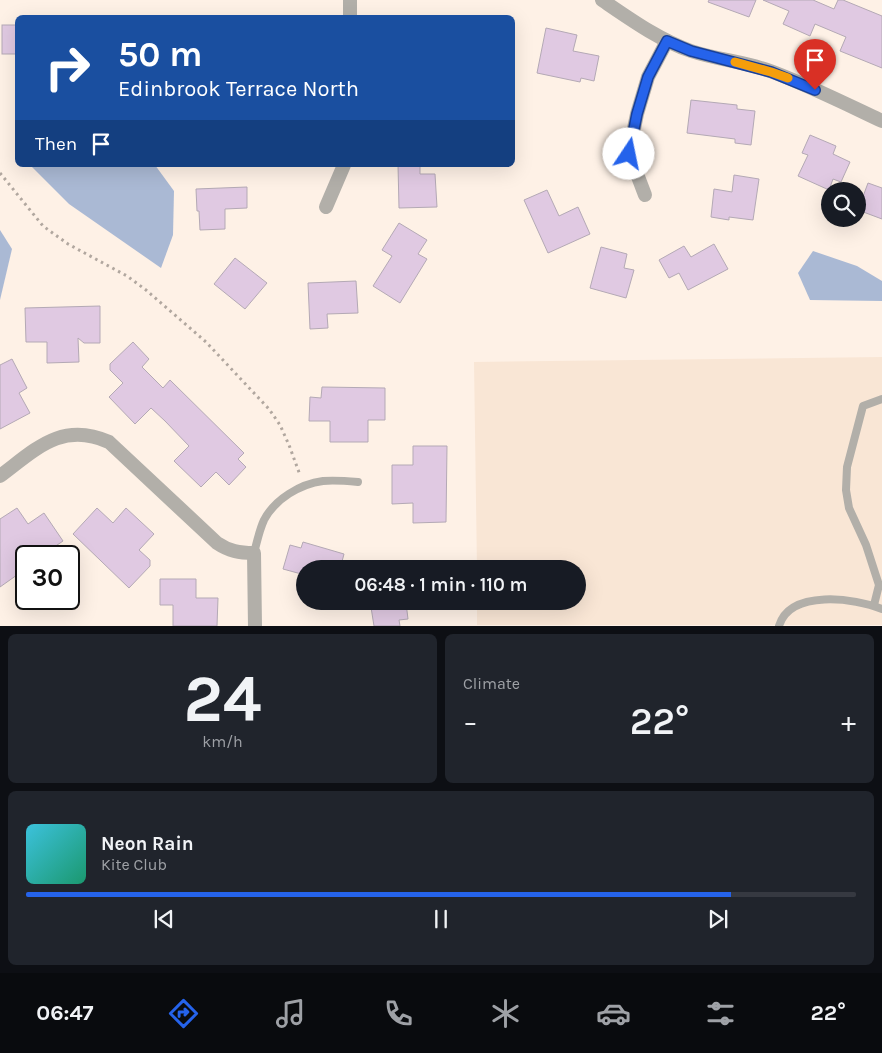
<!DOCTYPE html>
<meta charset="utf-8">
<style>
:root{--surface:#171b24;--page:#20242c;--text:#f1f3f6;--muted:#9ea1a6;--line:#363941;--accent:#2563eb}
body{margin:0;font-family:Karla,sans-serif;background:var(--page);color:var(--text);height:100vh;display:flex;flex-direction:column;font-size:19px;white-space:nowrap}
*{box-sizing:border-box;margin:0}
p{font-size:16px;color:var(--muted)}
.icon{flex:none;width:28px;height:28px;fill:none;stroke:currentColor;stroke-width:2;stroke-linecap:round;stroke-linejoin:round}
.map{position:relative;height:626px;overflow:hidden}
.panel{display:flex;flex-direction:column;gap:8px;padding:8px;background:#0d0f14;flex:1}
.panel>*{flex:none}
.banner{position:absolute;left:15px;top:15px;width:500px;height:152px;border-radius:8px;box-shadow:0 5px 20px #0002;background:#1a4fa0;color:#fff;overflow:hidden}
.buttons{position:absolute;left:821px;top:182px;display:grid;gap:10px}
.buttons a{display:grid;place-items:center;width:45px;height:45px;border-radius:50%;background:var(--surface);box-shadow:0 5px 20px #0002;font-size:25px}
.speed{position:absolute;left:15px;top:545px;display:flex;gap:10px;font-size:25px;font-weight:700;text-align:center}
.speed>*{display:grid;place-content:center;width:65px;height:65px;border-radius:50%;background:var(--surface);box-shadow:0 5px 20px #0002;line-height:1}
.speed .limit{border:2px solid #111;border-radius:8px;background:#fff;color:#111}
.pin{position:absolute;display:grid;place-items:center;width:42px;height:42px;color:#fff;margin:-51px -21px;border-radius:50% 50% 50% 0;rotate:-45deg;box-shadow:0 0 5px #0007}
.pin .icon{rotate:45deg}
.me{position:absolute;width:55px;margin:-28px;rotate:11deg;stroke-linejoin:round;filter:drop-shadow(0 0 4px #0008)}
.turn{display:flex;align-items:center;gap:18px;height:105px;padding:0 20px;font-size:22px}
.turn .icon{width:65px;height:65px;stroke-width:2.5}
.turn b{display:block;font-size:35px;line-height:42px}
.then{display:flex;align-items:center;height:48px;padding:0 20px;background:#0003;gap:10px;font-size:19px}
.big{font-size:38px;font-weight:600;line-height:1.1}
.panel .card{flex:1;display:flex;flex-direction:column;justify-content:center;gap:8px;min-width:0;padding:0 18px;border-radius:8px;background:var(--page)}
.panel .dial{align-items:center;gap:0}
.dial b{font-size:65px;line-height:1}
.song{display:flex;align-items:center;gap:15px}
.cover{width:60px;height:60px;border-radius:8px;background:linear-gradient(135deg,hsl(190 70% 55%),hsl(160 70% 35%))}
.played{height:5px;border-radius:2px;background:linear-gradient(90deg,var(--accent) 85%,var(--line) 85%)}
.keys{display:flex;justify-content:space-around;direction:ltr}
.heat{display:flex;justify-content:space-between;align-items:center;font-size:28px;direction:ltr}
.panel .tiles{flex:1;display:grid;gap:8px;grid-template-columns:1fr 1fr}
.card:last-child{grid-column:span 2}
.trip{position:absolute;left:296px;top:560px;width:290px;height:50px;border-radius:25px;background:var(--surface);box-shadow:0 5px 20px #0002;font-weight:600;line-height:50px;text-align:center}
.tab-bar{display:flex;height:80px;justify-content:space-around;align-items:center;background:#090b0e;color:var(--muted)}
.tab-bar .icon{width:35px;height:35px}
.tab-bar .selected{color:var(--accent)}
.tab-bar b{font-size:22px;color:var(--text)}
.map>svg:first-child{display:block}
.built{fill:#f9e6d5}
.water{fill:#aab9d4}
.building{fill:#e0c9e2;stroke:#b4a9b5}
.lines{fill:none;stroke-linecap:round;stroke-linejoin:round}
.path{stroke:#b1a79f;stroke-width:3;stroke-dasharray:2.5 4;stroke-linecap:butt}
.service{stroke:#b2afa9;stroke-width:8}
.minor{stroke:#b2afa9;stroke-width:14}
.route-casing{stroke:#184099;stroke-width:12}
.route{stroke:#2563eb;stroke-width:9}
.slow{stroke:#f59e0b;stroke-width:9}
</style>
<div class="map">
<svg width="882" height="626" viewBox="0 0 882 626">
<rect width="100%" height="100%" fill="#fef1e6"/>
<polygon class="built" points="882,357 882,625 477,625 477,601 578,601 578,569 477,569 474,362"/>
<g class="water">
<polygon points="30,165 155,165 174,191 173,235 161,268 69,204"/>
<polygon points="0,230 12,249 0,300"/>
<polygon points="813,251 857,266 882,281 882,301 810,300 798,273"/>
</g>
<g class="building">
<polygon points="709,0 756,0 749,17 708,2"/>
<polygon points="763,0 813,0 834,9 838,0 843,0 882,16 882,68 840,51 846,37 815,24 810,36 783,24 789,11"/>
<rect x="2" y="25" width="16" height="29"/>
<polygon points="546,28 577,35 573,51 599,56 594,81 581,78 580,82 537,73"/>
<polygon points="691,100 737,105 737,109 755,111 751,145 735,143 735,139 687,133"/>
<polygon points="810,135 836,146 833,154 850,162 841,182 833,179 829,190 798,176 808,155 802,153"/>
<polygon points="398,165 420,165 420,174 435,174 437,207 399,208"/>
<polygon points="734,175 759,179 753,220 729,217 729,220 711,217 714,189 732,192"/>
<polygon points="868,183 882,188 882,219 858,210"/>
<polygon points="247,187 247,208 225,209 225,229 200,230 199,211 197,211 196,189"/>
<polygon points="547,190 559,216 578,207 590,234 548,253 524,200"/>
<polygon points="399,223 427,240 418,254 427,259 400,303 373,286 392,256 382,250"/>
<polygon points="714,244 728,269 688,290 679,273 669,278 659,260 684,246 691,257"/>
<polygon points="601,247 627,254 624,268 634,270 626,298 590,288"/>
<polygon points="235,258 267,283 245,309 214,284"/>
<polygon points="356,281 358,313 327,314 328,328 310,329 308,283"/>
<polygon points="100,306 100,343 84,343 78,338 79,362 47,363 47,342 26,342 25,308"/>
<polygon points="133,342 149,359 142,367 163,388 170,380 244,453 238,459 246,467 229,485 216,472 201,487 174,461 189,446 165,421 151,408 135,424 109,397 123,383 110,370 110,364"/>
<polygon points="12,359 27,388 19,393 30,413 0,429 0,365"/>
<polygon points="322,387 385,388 385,420 368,420 368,442 330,442 330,421 309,421 310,397 321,398"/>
<polygon points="413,446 447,446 446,522 413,523 413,503 392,504 392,465 413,465"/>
<polygon points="17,508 28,524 44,513 63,541 41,556 26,556 26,567 23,569 24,570 0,587 0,519"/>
<polygon points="97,508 113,523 126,508 154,534 139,550 150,560 150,566 129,588 73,534"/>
<polygon points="303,542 344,554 340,569 305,569 305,575 283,569 290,545 301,548"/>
<polygon points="160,579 196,579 196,598 218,598 217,626 173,626 173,605 160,605"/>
<polygon points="370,601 394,601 395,605 406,603 408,619 399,620 400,626 374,626"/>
</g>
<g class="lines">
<polyline class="path" points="0,173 43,226 68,244 127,276 146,290 206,342 269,409 280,425 289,445 300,475"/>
<g class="service">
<path d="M254,553C257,542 259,531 264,520C275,499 300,484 323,481C334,480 347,481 358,482"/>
<polyline points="874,605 879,585 866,545 849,508 846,490 847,467 863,406 882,399"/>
<path d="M779,626C790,589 855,598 882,609"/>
</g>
<g class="minor">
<polyline points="350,0 350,18"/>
<path d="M602,0C630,19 659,40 691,51C718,60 747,62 773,72C810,86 846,104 882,121"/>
<polyline points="645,195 629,153 637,114 648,77 667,41"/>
<polyline points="326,207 344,165"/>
<path d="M0,476C36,449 62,421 109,442L217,543C229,551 239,553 254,553L255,626"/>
</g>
</g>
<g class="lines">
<defs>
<polyline id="route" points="629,154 637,114 648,77 667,41 691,51 771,72 815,90"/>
</defs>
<use href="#route" class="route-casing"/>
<use href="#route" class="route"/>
<polyline class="slow" points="735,62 771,72 788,78"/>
</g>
</svg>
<div class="buttons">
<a><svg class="icon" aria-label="search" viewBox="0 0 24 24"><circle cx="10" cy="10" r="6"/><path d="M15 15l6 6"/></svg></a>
</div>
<div class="speed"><div class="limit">30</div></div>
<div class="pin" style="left:815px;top:90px;background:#d93025"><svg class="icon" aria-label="arrive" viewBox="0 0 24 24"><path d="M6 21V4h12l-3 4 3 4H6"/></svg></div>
<svg class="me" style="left:629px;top:154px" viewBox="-20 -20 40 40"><circle r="19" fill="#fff"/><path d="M0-13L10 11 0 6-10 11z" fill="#2563eb"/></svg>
<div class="trip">06:48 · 1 min · 110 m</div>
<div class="banner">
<div class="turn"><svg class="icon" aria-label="right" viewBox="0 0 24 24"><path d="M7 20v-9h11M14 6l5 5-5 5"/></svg><div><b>50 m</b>Edinbrook Terrace North</div></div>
<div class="then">Then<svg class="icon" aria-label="arrive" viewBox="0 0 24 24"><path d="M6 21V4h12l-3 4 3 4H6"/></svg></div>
</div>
</div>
<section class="panel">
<div class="tiles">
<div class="card dial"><b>24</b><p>km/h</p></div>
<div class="card"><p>Climate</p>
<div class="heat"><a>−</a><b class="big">22°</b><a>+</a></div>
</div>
<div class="card">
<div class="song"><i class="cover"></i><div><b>Neon Rain</b><p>Kite Club</p></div></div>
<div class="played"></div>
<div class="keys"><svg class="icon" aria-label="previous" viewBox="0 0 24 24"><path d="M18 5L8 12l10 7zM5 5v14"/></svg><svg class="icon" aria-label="pause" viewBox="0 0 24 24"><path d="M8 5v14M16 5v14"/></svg><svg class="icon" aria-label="next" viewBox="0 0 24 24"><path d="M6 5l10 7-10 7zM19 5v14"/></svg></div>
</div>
</div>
</section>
<nav class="tab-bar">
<b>06:47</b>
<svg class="icon selected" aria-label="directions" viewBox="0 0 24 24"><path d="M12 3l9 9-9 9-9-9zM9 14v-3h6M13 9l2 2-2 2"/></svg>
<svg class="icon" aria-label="music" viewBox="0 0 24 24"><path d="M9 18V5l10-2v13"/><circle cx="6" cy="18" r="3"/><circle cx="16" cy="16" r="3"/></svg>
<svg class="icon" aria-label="phone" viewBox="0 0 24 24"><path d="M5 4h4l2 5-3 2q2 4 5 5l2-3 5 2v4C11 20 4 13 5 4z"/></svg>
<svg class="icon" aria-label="climate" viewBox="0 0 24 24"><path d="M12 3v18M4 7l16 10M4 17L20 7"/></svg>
<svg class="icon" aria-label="car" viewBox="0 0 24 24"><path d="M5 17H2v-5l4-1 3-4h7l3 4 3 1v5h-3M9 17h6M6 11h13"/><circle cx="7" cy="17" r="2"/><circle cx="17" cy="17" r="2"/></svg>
<svg class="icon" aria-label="filters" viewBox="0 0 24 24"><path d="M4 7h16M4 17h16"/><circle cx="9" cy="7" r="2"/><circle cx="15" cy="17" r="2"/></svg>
<b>22°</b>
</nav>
